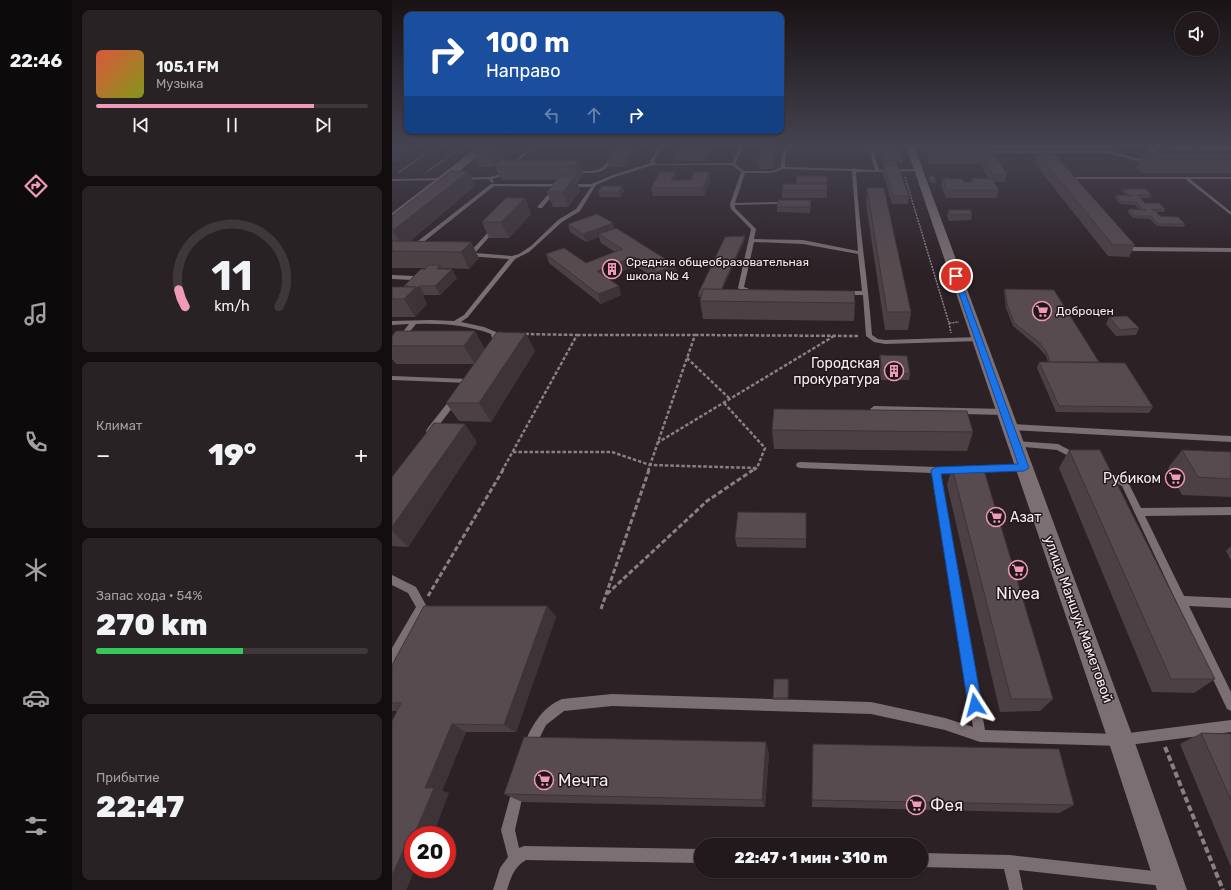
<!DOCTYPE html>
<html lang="ru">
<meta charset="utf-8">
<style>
:root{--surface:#21191c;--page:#292225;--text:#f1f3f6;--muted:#a2a0a3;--line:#3e383b;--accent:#ef9ab8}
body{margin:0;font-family:Rubik,sans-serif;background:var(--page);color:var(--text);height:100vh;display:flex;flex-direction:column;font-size:15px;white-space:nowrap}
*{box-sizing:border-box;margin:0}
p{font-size:13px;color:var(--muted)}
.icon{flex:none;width:22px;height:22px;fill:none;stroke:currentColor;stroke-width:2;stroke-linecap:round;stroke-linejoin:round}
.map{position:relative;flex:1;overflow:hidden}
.sheet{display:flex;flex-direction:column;gap:10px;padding:10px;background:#120e0f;width:320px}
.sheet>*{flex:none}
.hud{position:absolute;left:12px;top:12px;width:380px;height:122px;border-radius:8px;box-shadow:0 1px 3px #0004,0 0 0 1px var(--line);background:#1a4fa0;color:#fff;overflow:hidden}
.controls{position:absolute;left:783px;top:12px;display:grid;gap:8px}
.controls a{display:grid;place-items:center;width:44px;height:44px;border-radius:50%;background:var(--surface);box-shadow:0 1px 3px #0004,0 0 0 1px var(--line);font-size:20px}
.speed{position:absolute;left:12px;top:826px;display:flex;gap:8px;font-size:20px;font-weight:700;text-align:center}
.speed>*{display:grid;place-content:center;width:52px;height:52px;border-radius:50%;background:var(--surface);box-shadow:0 1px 3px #0004,0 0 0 1px var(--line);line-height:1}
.speed .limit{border:6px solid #d22;background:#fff;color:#111}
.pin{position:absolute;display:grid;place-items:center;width:34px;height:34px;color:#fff;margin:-17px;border:2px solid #fff;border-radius:50%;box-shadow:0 1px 4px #0007}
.me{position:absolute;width:44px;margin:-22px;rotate:351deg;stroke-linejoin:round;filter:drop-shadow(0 0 3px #0008)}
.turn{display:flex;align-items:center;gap:14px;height:84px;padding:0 16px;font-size:18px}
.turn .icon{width:52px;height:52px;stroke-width:2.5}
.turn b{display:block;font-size:28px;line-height:34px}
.lanes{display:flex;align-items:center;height:38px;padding:0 16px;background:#0003;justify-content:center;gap:20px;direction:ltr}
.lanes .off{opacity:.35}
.big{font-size:30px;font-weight:800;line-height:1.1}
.sheet .tile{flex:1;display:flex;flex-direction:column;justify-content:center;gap:6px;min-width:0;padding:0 14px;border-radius:8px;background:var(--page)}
.sheet .dial{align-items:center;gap:0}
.dial svg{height:104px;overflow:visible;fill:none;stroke:var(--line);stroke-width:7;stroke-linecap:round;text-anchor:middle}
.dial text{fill:var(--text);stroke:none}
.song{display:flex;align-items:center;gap:12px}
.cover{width:48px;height:48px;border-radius:6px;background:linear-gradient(135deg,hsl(10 70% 55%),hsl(70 70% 35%))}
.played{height:4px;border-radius:2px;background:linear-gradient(90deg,var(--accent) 80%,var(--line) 80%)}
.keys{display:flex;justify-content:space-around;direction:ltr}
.heat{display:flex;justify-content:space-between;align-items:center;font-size:22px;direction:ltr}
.charge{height:6px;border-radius:3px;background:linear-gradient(90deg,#34c759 54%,var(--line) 0)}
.trip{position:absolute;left:302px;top:838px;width:234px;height:40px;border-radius:20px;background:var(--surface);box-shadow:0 1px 3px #0004,0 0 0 1px var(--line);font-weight:800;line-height:40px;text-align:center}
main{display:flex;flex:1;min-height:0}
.dock{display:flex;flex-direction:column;width:72px;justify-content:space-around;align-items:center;background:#0d0a0b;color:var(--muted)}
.dock .icon{width:28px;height:28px}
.dock .selected{color:var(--accent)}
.dock b{font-size:18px;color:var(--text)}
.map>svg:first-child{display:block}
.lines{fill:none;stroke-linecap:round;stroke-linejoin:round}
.path-far3{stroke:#898083;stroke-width:1.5;stroke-dasharray:2 1;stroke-linecap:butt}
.path-far2{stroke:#898083;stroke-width:2.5;stroke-dasharray:3.5 2;stroke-linecap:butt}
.path-far1{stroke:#898083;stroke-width:3;stroke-dasharray:5 2.5;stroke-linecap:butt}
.path{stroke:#898083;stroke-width:4;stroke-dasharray:6 3;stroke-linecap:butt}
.lane{fill:#7c6f73;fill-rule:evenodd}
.street{fill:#7c6f73;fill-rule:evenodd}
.secondary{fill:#7c6f73;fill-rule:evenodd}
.wall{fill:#4c4044}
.shaded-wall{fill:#3e3437}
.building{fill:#584b4f;stroke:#3e3437}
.route{fill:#1a73e8;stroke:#114b97}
.labels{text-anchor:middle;stroke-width:3;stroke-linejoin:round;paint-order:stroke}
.far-poi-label{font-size:12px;fill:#f5edef;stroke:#22181b;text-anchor:start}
.poi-label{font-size:14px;fill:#f5edef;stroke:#22181b;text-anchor:end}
.street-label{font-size:14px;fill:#f5edef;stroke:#22181b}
.near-poi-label{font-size:17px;fill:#f5edef;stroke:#22181b;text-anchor:start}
</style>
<main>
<nav class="dock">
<b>22:46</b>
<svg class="icon selected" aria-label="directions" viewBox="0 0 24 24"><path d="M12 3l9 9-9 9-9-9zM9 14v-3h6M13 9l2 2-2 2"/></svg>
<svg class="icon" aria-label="music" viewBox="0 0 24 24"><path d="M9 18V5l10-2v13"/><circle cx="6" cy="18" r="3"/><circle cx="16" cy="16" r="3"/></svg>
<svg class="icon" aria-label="phone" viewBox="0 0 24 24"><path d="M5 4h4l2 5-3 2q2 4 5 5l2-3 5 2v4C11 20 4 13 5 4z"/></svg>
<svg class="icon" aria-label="climate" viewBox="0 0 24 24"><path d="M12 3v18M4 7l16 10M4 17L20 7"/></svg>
<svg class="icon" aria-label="car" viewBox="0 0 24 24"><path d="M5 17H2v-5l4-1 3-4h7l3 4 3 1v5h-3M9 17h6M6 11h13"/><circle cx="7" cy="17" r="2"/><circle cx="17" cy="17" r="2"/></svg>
<svg class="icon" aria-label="filters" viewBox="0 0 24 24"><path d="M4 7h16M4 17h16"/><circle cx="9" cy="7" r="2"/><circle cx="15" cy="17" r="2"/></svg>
</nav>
<section class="sheet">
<div class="tile">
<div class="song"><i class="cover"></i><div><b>105.1 FM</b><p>Музыка</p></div></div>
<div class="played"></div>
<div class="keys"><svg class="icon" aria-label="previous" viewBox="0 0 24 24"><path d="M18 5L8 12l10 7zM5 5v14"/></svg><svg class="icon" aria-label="pause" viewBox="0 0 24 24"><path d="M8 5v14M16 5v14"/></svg><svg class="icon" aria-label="next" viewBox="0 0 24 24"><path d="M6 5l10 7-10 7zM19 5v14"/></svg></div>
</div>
<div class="tile dial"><svg viewBox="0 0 100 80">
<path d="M14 69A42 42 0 1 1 86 69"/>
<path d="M14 69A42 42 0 0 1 9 56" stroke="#ef9ab8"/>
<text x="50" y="56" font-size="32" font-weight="700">11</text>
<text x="50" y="72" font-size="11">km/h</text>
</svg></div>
<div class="tile"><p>Климат</p>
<div class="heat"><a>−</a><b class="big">19°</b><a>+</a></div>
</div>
<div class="tile"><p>Запас хода · 54%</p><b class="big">270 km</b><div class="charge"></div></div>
<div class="tile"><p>Прибытие</p><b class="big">22:47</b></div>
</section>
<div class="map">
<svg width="839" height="890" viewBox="0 0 839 890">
<rect width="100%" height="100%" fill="#2c2125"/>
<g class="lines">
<g class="path-far3">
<polyline points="504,146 509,163"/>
<polyline points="36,171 71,146"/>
<polyline points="7,172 46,146"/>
<polyline points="513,177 557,323 567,322"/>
<polyline points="557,323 559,333"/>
</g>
<g class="path-far2">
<polyline points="185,335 303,335 256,471"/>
<polyline points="303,335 468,336"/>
<polyline points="295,358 338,399"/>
<polyline points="332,403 373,448 365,468 360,471"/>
<polyline points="265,443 442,336"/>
<polyline points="121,452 220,452 258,465 364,468"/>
<polyline points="110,471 185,335 133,334"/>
</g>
<g class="path-far1">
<polyline points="215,594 315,501 361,470"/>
<polyline points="36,596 111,470"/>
<polyline points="209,609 257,470"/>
</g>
<polyline class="path" points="773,747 831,890"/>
<g class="lane">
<path d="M145,146H220L228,149C211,175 213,173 182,173L180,172L182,171C210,171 208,173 224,149L220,148H145L138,151L120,167H118V165L136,149Z"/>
<path d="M267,146H271L262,161L263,163L266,164L340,163L347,146H351L343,164L352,171H380L389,167L390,151L397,147H469L481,149L487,170L528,169L527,171L464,172C467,227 476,281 480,335L486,339L493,340L587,337L590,339L587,341L493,344L482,342L474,336L471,295H453L450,293L453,291H470L466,254L411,244L362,242L352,287L365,292L362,294L347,289L346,288L359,229L339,209L338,204L349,172L340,165H261L223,177L204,185L188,211L170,222L137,252L123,259L76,317L69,322L92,327L104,332L107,342L103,347L101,348L98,346L101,342L99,334C75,325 50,323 24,324L2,351L0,352V346L17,324L0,325V321L39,320L62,321L72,315L117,259L74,256L71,254L77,253L101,227L105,228L83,253L120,256L127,254L139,246L166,220L184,209L199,187L102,186L24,248H0V244L21,245L99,184H199L221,175L259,163L258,161ZM399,149H469L478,151L483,170L464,169L462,168L460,169L393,167L394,152ZM391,169L460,171L466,251L411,240L362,239L364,229L343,208V205L385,204L387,203L385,202L343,203L353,173H380Z"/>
<path d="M291,146H295L294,147C300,151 307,152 314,150C318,148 318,146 323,146C315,156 299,155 290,147Z"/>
<polygon points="594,146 598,146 602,151 717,151 746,159 758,159 760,160 758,161 746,161 717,153 601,153"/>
<polygon points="752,146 839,148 839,150 761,149 773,159 769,160"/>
<polygon points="116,172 117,174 100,179 102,182 100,183 97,179 69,180 67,179 69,178 98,177"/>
<polygon points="679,177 839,177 839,179 798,179 839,212 839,215 793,179 678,179 678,177"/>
<polygon points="54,178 54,180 53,180 0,181 0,179"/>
<polygon points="161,189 165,190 150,208 146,208 146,206"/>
<polygon points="734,239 742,247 839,248 839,252 741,251 731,241"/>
<polygon points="0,275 22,276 24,277 26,281 16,290 0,294 0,290 12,288 20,281 20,280 0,279"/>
<polygon points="0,376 76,379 80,381 76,383 0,380"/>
<polygon points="60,397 63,397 67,399 41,433 35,433 34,431 35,429"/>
<polygon points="482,406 613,409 617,412 613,415 482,412 478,409"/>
<polygon points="618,424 839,436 839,442 618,430 614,427"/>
<polygon points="624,441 666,444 687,455 688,457 687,459 684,460 665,450 621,446 620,444"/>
<path d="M408,462L572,468L573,470L572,472L569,473H549L593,730L729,734L839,720V732L729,746L588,742L553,730L479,714L220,706L172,711L154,725L141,751L137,753L133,751L131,747C139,727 149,708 170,699L220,694L479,702L553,718L581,727L540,473L408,468L405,467L404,465L405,463Z"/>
<polygon points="632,465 635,466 636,468 635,470 632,471 581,472 578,471 577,469 578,467 581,466"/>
<polygon points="712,469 736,482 749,508 839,507 839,515 753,516 792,596 839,598 839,608 797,606 839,692 839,711 835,709 730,486 709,474 708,472 709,470"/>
<polygon points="0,575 24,587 35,607 4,663 0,665 0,648 24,607 16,593 0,585"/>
<path d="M126,784L131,785L132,790L123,830L127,848L132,846L309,849V863L134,860C122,867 119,877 115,890H101L108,868L116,857L109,830L120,790L121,785Z"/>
<polygon points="529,853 618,855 771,872 776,874 778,879 776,884 771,886 627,870 631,890 617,890 612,869 529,867"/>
</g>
<polygon class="street" points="514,146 522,146 742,740 795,890 765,890 716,740"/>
<polygon class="secondary" points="87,146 98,146 5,222 0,223 0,213"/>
</g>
<g class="wall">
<polygon points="0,146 6,161 0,161"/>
<polygon points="91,146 112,160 187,160 192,175 187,181 185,181 188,191 176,207 161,207 155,192 165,180 109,180 103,167 88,167 82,153"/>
<polygon points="225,146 245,146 232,167 217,167 215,160"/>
<polygon points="370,146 386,146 381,169 367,169 366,162"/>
<polygon points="484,146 500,146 506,160 505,166 517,196 516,204 500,204 491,173 492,166"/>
<polygon points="527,146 591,146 590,152 615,174 613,182 602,182 607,190 605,198 554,198 549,186 551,178 572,182 579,182 580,178 596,178 588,164 587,164 587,162 586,164 537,164 535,157 536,151 529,151"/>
<polygon points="602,146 731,146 730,149 604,148"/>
<polygon points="766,146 839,146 839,147"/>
<polygon points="646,154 743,245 737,257 716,256 643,164"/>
<polygon points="750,154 839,154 839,173 751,173 744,168"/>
<polygon points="281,155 316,155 314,161 282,160"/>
<polygon points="76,172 83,186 18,241 79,242 87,258 77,269 50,268 65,278 48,295 33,295 31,297 35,304 23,317 0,317 0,287 12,287 12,286 34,268 0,268 0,216"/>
<polygon points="435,176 435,198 390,198 390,190 404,184 404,182"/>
<polygon points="537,176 544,181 544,183 538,183 536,178"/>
<polygon points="284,180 318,180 312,196 261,196 259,188"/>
<polygon points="475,188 519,312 516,330 493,330 474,204"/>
<polygon points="731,189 759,195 758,198 749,198 753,203 773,209 772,212 764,212 768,216 793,224 792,227 765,226 758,219 741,218 736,212 737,209 747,210 743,205 728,204 723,198 724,195 734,195 730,191"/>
<polygon points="232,191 228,197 208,197 206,192"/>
<polygon points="133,198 139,214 117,238 97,238 90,222"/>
<polygon points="419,205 418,213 385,212 385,207"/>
<polygon points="556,210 580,214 579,220 557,221 555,216"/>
<polygon points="176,224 223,229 283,265 285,273 267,281 244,266 214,277 229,295 209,304 157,263 154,254 194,263 223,252 209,243 207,237 194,242 178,232"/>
<polygon points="353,236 353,239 330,290 463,303 462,321 311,319 308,301 309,297 307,297 306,294"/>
<polygon points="613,289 707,362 761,407 757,413 664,412 645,368 647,362 656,362 654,356 646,347 621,326 614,308 612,292"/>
<polygon points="717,317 747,328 744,335 724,336 714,324"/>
<polygon points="0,336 93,349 143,351 99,422 67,421 54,403 82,364 4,364 0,359"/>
<polygon points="488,355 518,374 517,380 489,380 487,361"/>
<polygon points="380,430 581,432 575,451 382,449"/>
<polygon points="85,442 16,547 0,546 0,477"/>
<polygon points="677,450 823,679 802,693 760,692 667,468"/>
<polygon points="790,450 839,452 839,497 790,495 776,468"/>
<polygon points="560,467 661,699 648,711 608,712 555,485"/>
<polygon points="414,513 414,548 345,547 343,538"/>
<polygon points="839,546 839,560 834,551"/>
<polygon points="155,606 164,617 124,732 74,732 50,791 57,793 21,835 21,869 23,869 14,890 0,890 5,711 0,711 0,665"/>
<polygon points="397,681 396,700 381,700 381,698"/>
<polygon points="809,733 839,734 839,867 788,744"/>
<polygon points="421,744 682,805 667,813 420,807"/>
<polygon points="377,753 373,807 130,802 112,794"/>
</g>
<g class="shaded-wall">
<polygon points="14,146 28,146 6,161 2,154"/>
<polygon points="106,146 127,146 105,166 102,166 103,167 97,153"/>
<polygon points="239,146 245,146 232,167 230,160"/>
<polygon points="384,146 386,146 381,169 381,162"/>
<polygon points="316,150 316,155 314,161 313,156"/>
<polygon points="187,160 192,175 187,181 182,166"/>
<polygon points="76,172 83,186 11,246 1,230"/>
<polygon points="283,172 284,180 279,180"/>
<polygon points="317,172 318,180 312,196 311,188"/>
<polygon points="183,176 188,191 176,207 171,192"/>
<polygon points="230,186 232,191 228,197 226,192"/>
<polygon points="133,198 139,214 117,238 109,222"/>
<polygon points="221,223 223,232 207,234 207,237 194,242 191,234"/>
<polygon points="353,236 353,239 327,297 327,294"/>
<polygon points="79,242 87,258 77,269 69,252"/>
<polygon points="242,257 244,266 208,280 205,271"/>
<polygon points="48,265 53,274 45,269"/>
<polygon points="283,265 285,273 267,281 265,272"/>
<polygon points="60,269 65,278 48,295 43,286"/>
<polygon points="27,286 33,295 31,297 35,304 23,317 12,299 24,287"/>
<polygon points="227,286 229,295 209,304 206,294"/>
<polygon points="83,331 93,349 83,364 72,346"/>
<polygon points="134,333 143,351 99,422 87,403"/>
<polygon points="73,424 85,442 16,547 0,531 0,527"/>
<polygon points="155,606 164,617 124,732 112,725"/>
<polygon points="60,724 74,732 50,791 57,793 41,835 22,835 33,788"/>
<polygon points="374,742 377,753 373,807 370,800"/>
<polygon points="21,837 21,847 17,846"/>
<polygon points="13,846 21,848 21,869 23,869 14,890 0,890 0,876"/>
</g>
<g class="building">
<polygon points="0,146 14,146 2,154 0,154"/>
<polygon points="91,146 106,146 97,153 82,153"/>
<polygon points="225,146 239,146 230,160 215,160"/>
<polygon points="370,146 384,146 381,162 366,162"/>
<polygon points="488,146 500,146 506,160 493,160"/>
<polygon points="528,146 539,146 541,148 529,148"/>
<polygon points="536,149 584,150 588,156 539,156"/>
<polygon points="284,150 316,150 313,156 281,155"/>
<polygon points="585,152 600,152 603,157 590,157 589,159 588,159 588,156"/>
<polygon points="646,154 662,154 743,245 721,245"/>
<polygon points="750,154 839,154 839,159 757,159"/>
<polygon points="590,157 604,157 615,174 600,174"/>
<polygon points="109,160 187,160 182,166 102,166"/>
<polygon points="492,166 506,166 517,196 501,196"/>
<polygon points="59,171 76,172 1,230 0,230 0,216"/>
<polygon points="268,172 283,172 279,180 299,180 302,172 317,172 311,188 259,188"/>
<polygon points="168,176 183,176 171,192 155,192"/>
<polygon points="405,176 435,176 435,182 404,182"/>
<polygon points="537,176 542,176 544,181 539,181"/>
<polygon points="551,178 571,179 572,182 581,182 580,178 600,179 607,190 555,190"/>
<polygon points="391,184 435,184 435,190 390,190"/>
<polygon points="210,186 230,186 226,192 206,192"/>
<polygon points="475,188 492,188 519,312 495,312"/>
<polygon points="731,189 754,189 759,195 746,195 753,203 767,203 773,209 760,210 762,210 768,216 786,217 793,224 766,224 759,216 743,216 737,209 754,210 750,209 744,202 729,202 724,195 741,196 737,195"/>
<polygon points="114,198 133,198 109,222 90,222"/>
<polygon points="386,200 419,200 418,207 385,207"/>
<polygon points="556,210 578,210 580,214 558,215"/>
<polygon points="205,214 221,223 191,234 176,224"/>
<polygon points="224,228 283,265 265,272 242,257 205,271 227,286 206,294 154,254 172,248 194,263 230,249 207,234"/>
<polygon points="353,236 329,290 311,289 310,294 306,294 333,237"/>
<polygon points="0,241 79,242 69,252 0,251"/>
<polygon points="37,265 48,265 45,269 60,269 43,286 27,286 25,288 24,287 14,287 16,286 12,286 29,269 33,269"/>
<polygon points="0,287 24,287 12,299 0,299"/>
<polygon points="311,289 462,291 463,303 308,301"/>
<polygon points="613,289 662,290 707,362 658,362 655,353 648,343 622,323 615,304"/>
<polygon points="735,316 747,328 728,330 717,317"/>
<polygon points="4,331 83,331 72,346 0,346 0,336"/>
<polygon points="105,332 134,333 87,403 54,403"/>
<polygon points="488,355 515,356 518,374 490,373"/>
<polygon points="647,362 733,363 761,407 667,406"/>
<polygon points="382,409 575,411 581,432 380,430"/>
<polygon points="42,423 73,424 0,527 0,477"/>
<polygon points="677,450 708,450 823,679 779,679"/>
<polygon points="790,450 839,452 839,479 806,477"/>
<polygon points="560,467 591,467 661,699 619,699"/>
<polygon points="346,512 414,513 414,539 343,538"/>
<polygon points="32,606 155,606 112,725 60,724 33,788 42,788 22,835 21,835 21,837 17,846 13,846 0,876 0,721 9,703 0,703 0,665"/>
<polygon points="382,679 396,679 396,698 381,698"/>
<polygon points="809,733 839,734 839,800"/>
<polygon points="132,737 374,742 370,800 112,794"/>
<polygon points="421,744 667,749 682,805 420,800"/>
</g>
<linearGradient id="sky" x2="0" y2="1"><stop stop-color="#181214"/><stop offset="0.54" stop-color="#454351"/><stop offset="1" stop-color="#454351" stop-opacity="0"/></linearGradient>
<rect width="839" height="271" fill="url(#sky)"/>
<polygon class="route" points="562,274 567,276 637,468 632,471 549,474 590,705 588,710 583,712 578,710 576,705 539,470 544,467 626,464 561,276"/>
<defs>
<symbol id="building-ring" viewBox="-11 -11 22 22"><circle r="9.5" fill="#22181b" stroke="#ef9ab8" stroke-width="1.5"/><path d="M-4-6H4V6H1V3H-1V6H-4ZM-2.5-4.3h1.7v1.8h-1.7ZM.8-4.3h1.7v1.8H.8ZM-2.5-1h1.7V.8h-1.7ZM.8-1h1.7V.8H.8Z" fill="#ef9ab8"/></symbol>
<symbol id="supermarket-ring" viewBox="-11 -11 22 22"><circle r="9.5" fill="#22181b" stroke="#ef9ab8" stroke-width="1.5"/><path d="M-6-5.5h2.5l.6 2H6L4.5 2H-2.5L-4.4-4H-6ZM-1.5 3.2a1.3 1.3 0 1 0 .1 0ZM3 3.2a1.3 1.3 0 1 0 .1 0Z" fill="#ef9ab8"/></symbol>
</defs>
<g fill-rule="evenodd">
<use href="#building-ring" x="209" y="258" width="22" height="22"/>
<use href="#supermarket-ring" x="639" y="300" width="22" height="22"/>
<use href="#building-ring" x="491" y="360" width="22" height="22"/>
<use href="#supermarket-ring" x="772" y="467" width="22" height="22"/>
<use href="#supermarket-ring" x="593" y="506" width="22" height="22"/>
<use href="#supermarket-ring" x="615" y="559" width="22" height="22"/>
<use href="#supermarket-ring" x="141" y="769" width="22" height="22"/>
<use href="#supermarket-ring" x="513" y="794" width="22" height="22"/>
</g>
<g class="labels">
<g class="far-poi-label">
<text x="234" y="266">Средняя общеобразовательная<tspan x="234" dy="14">школа № 4</tspan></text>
<text x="664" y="315">Доброцен</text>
</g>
<g class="poi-label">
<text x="488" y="368">Городская<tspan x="488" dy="16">прокуратура</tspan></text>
<text x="769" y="483">Рубиком</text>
<text x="618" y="522" text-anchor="start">Азат</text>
</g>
<g class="street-label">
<text transform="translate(687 619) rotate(70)" y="5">улица Маншук Маметовой</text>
</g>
<g class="near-poi-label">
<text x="626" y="599" text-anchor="middle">Nivea</text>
<text x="166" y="786">Мечта</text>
<text x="538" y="811">Фея</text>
</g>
</g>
</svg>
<div class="controls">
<a><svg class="icon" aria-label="sound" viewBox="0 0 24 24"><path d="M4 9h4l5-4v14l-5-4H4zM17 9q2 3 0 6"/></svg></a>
</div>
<div class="speed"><div class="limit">20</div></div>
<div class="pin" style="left:564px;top:276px;background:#d93025"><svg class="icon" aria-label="arrive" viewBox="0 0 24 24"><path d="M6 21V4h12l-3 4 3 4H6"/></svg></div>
<svg class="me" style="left:583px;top:705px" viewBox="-20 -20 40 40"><path d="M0-17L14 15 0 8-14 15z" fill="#1a73e8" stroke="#fff" stroke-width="4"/></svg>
<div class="trip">22:47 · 1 мин · 310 m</div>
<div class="hud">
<div class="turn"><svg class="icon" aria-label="right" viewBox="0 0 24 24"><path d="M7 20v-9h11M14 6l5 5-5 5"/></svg><div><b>100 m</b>Направо</div></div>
<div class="lanes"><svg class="icon off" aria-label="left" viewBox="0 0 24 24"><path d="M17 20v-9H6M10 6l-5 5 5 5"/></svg><svg class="icon off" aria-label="ahead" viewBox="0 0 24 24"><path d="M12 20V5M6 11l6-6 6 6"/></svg><svg class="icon" aria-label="right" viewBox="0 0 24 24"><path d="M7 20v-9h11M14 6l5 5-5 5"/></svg></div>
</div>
</div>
</main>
